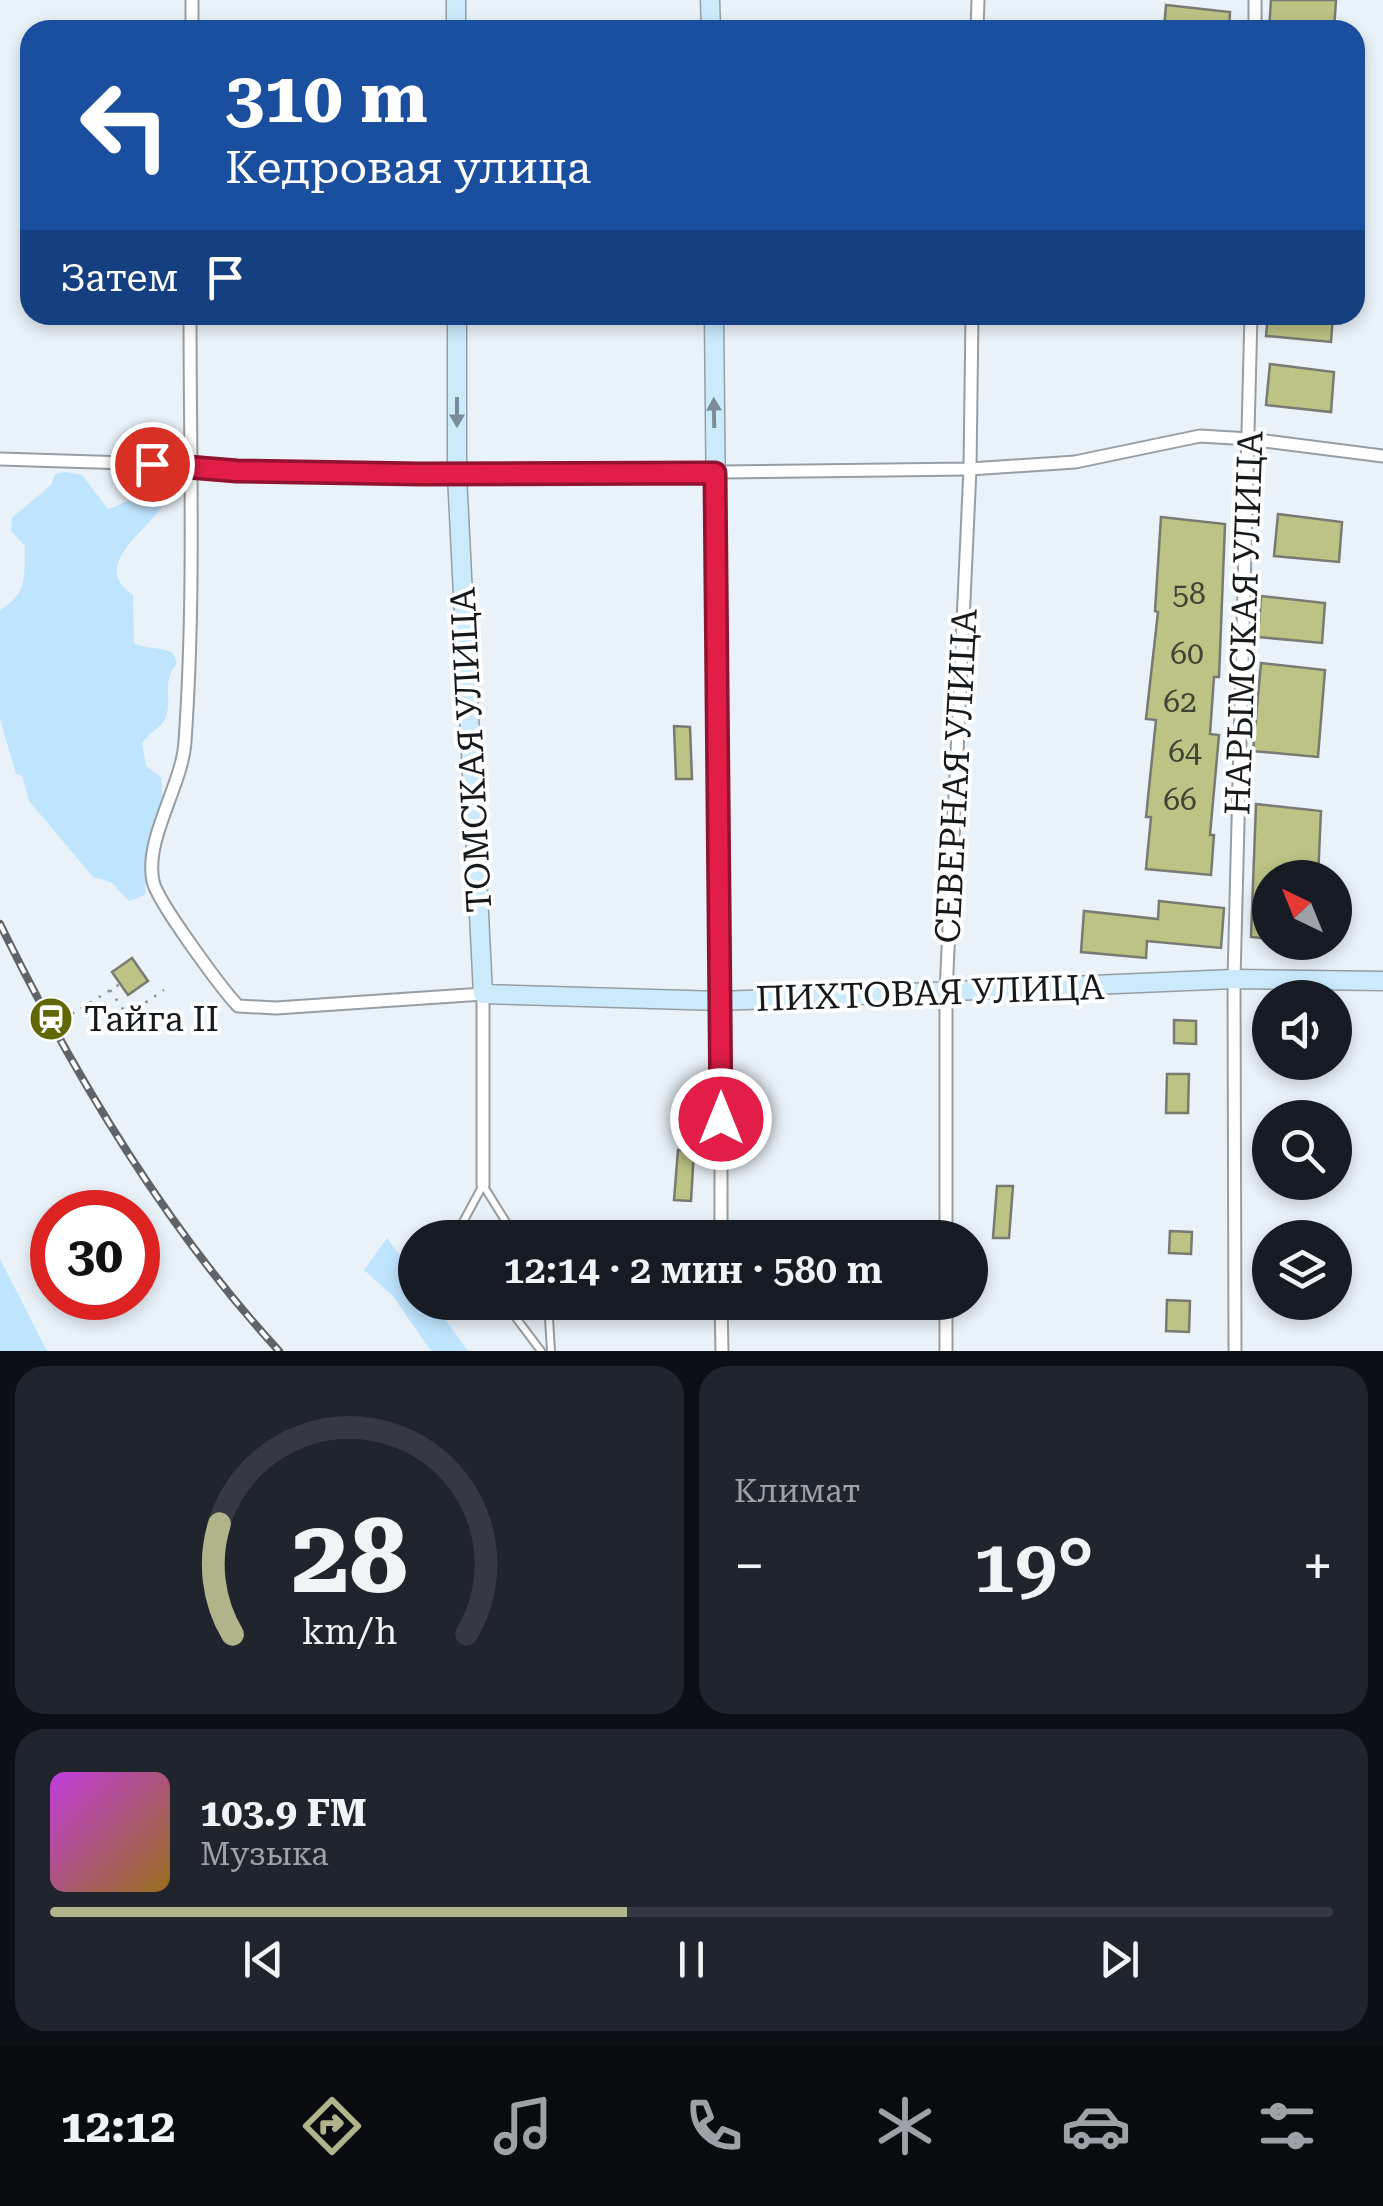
<!DOCTYPE html>
<html lang="ru">
<meta charset="utf-8">
<style>
:root{--surface:#171b24;--page:#20242c;--text:#f1f3f6;--muted:#9ea1a6;--line:#363941;--accent:#b1b48a}
body{margin:0;font-family:"Roboto Serif",serif;background:var(--page);color:var(--text);height:100vh;display:flex;flex-direction:column;font-size:38px;white-space:nowrap}
*{box-sizing:border-box;margin:0}
p{font-size:32px;color:var(--muted)}
.icon{flex:none;width:55px;height:55px;fill:none;stroke:currentColor;stroke-width:2;stroke-linecap:round;stroke-linejoin:round}
.map{position:relative;height:1351px;overflow:hidden}
.side{display:flex;flex-direction:column;gap:15px;padding:15px;background:#0d0f14;flex:1}
.side>*{flex:none}
.top-card{position:absolute;left:20px;top:20px;width:1345px;height:305px;border-radius:30px;box-shadow:0 5px 15px #0003;background:#1a4fa0;color:#fff;overflow:hidden}
.needle{width:65px;rotate:317deg}
.fabs{position:absolute;left:1252px;top:860px;display:grid;gap:20px}
.fabs a{display:grid;place-items:center;width:100px;height:100px;border-radius:50%;background:var(--surface);box-shadow:0 5px 15px #0003;font-size:50px}
.speed{position:absolute;left:30px;top:1190px;display:flex;gap:20px;font-size:50px;font-weight:700;text-align:center}
.speed>*{display:grid;place-content:center;width:130px;height:130px;border-radius:50%;background:var(--surface);box-shadow:0 5px 15px #0003;line-height:1}
.speed .limit{border:15px solid #d22;background:#fff;color:#111}
.pin{position:absolute;display:grid;place-items:center;width:85px;height:85px;color:#fff;margin:-42px;border:5px solid #fff;border-radius:50%;box-shadow:0 2px 10px #0007}
.me{position:absolute;width:110px;margin:-55px;rotate:0deg;stroke-linejoin:round;filter:drop-shadow(0 0 8px #0008)}
.turn{display:flex;align-items:center;gap:35px;height:210px;padding:0 40px;font-size:45px}
.turn .icon{width:130px;height:130px;stroke-width:2.5}
.turn b{display:block;font-size:70px;line-height:85px}
.then{display:flex;align-items:center;height:95px;padding:0 40px;background:#0003;gap:20px;font-size:38px}
.big{font-size:75px;font-weight:600;line-height:1.1}
.side .tile{flex:1;display:flex;flex-direction:column;justify-content:center;gap:15px;min-width:0;padding:0 35px;border-radius:30px;background:var(--page)}
.side .dial{align-items:center;gap:0}
.dial svg{height:260px;overflow:visible;fill:none;stroke:var(--line);stroke-width:7;stroke-linecap:round;text-anchor:middle}
.dial text{fill:var(--text);stroke:none}
.song{display:flex;align-items:center;gap:30px}
.cover{width:120px;height:120px;border-radius:15px;background:linear-gradient(135deg,hsl(290 70% 55%),hsl(40 70% 35%))}
.played{height:10px;border-radius:5px;background:linear-gradient(90deg,var(--accent) 45%,var(--line) 45%)}
.keys{display:flex;justify-content:space-around;direction:ltr}
.heat{display:flex;justify-content:space-between;align-items:center;font-size:55px;direction:ltr}
.side .tiles{flex:1;display:grid;gap:15px;grid-template-columns:1fr 1fr}
.tile:last-child{grid-column:span 2}
.trip{position:absolute;left:398px;top:1220px;width:590px;height:100px;border-radius:50px;background:var(--surface);box-shadow:0 5px 15px #0003;font-weight:600;line-height:100px;text-align:center}
.tabs{display:flex;height:160px;justify-content:space-around;align-items:center;background:#090b0e;color:var(--muted)}
.tabs .icon{width:70px;height:70px}
.tabs .selected{color:var(--accent)}
.tabs b{font-size:45px;color:var(--text)}
.map>svg:first-child{display:block}
.green{fill:#bfe5fe}
.building{fill:#bcc384;stroke:#797a71;stroke-width:2.5}
.lines{fill:none;stroke-linecap:round;stroke-linejoin:round}
.lane-casing{stroke:#969ea4;stroke-width:10}
.street-casing{stroke:#969ea4;stroke-width:15}
.secondary-casing{stroke:#969ea4;stroke-width:21}
.path{stroke:#8c9297;stroke-width:2.5;stroke-dasharray:2.5 8;stroke-linecap:butt}
.lane{stroke:#fff;stroke-width:6}
.street{stroke:#fff;stroke-width:11}
.secondary{stroke:#cbebfd;stroke-width:18}
.rail-casing{stroke:#5f6468;stroke-width:8}
.rail{stroke:#fefefe;stroke-width:4;stroke-dasharray:11;stroke-linecap:butt}
.oneway{fill:#7a8c97}
.route-casing{stroke:#92132f;stroke-width:25}
.route{stroke:#e11d48;stroke-width:18}
.labels{text-anchor:middle;stroke-width:8;stroke-linejoin:round;paint-order:stroke}
.number-label{font-size:30px;fill:#404435}
.street-label{font-size:35px;fill:#16191b;stroke:#fefefe}
.poi-label{font-size:35px;fill:#16191b;stroke:#fefefe;text-anchor:start}
</style>
<div class="map">
<svg width="1383" height="1351" viewBox="0 0 1383 1351">
<rect width="100%" height="100%" fill="#e9f2f9"/>
<g class="green">
<path d="M66,472L82,475L108,509C129,504 143,487 162,479L173,484C171,520 81,560 133,595L134,643C147,650 160,646 173,653L177,663C160,684 174,699 165,719C160,728 149,734 142,743L146,766L161,777L163,801L147,858L145,895L129,901L111,882L93,877L29,801L22,776L16,774L0,719V610C28,593 24,577 25,546L11,531L12,518L51,485L55,474Z"/>
<polygon points="387,1238 415,1277 415,1302 433,1303 468,1351 431,1351 393,1296 364,1270"/>
<polygon points="0,1259 47,1351 0,1351"/>
</g>
<g class="building">
<polygon points="1271,0 1336,0 1334,30 1269,30"/>
<polygon points="1166,5 1230,12 1229,30 1164,30"/>
<polygon points="1268,315 1333,315 1331,342 1266,336"/>
<polygon points="1270,364 1334,372 1331,412 1266,405"/>
<polygon points="1278,514 1342,522 1339,562 1274,556"/>
<polygon points="1161,517 1225,524 1219,677 1214,677 1210,734 1219,735 1210,835 1214,835 1211,875 1146,869 1151,817 1146,817 1156,720 1146,719 1158,612 1155,611"/>
<polygon points="1261,596 1325,603 1322,643 1258,637"/>
<polygon points="1261,663 1325,670 1318,757 1253,751"/>
<polygon points="674,726 690,727 692,779 676,779"/>
<polygon points="1256,804 1321,811 1318,878 1270,878 1270,939 1251,937"/>
<polygon points="1159,901 1224,908 1221,948 1147,941 1146,958 1081,952 1084,911 1158,919"/>
<polygon points="132,958 148,981 128,995 112,972"/>
<polygon points="1174,1020 1196,1021 1196,1044 1174,1043"/>
<polygon points="1167,1074 1189,1074 1188,1113 1166,1113"/>
<polygon points="678,1150 694,1151 691,1201 674,1200"/>
<polygon points="997,1186 1013,1186 1009,1238 993,1238"/>
<polygon points="1170,1231 1192,1232 1191,1254 1169,1253"/>
<polygon points="1167,1300 1190,1301 1189,1332 1166,1331"/>
</g>
<g class="lines">
<defs>
<g id="lane">
<polyline points="463,1238 463,1222 483,1185 516,1238"/>
<polyline points="504,1302 541,1351"/>
<polyline points="548,1302 551,1351"/>
</g>
<g id="street">
<polyline points="192,30 192,0"/>
<polyline points="977,30 978,0"/>
<polyline points="1255,30 1255,0"/>
<path d="M190,315C190,457 195,599 185,741C183,784 144,839 153,881C156,900 222,989 238,1006L276,1008L483,994V1185"/>
<polyline points="0,459 190,465 237,471 457,475 970,469 1075,462 1200,436 1249,439 1383,456"/>
<polyline points="721,1001 721,1238"/>
<polyline points="946,1238 946,993 970,469 972,315"/>
<polyline points="721,1302 722,1351"/>
<polyline points="946,1351 946,1302"/>
<polyline points="1235,1351 1234,979 1251,315"/>
</g>
<g id="secondary">
<polyline points="456,0 456,30"/>
<polyline points="710,0 711,30"/>
<polyline points="457,315 457,475 483,994 721,1001 1234,979 1383,981"/>
<polyline points="714,315 721,1001"/>
</g>
</defs>
<use href="#lane" class="lane-casing"/>
<use href="#street" class="street-casing"/>
<use href="#secondary" class="secondary-casing"/>
<g class="path">
<polyline points="110,990 127,1015 164,990"/>
<polyline points="72,1014 120,984"/>
</g>
<use href="#lane" class="lane"/>
<use href="#street" class="street"/>
<use href="#secondary" class="secondary"/>
<defs>
<path id="rail" d="M0,924C74,1075 165,1227 279,1351"/>
</defs>
<use href="#rail" class="rail-casing"/>
<use href="#rail" class="rail"/>
</g>
<defs><path id="oneway-solid" d="M-6-.8H1V-3.2L6.5 0L1 3.2V.8H-6Z" transform="scale(2.5)"/></defs>
<g class="oneway">
<use href="#oneway-solid" transform="translate(457 412) rotate(90)"/>
<use href="#oneway-solid" transform="translate(714 413) rotate(-91)"/>
</g>
<g class="lines">
<defs>
<polyline id="route" points="152,464 237,471 420,474 715,473 721,1119"/>
</defs>
<use href="#route" class="route-casing"/>
<use href="#route" class="route"/>
</g>
<defs>
<symbol id="station-disc" viewBox="-11 -11 22 22"><circle r="9.5" fill="#626706" stroke="#fefefe"/><path d="M-3-6H3Q5-6 5-4V2Q5 4 3 4L4.5 6H3L1.5 4h-3L-3 6H-4.5L-3 4Q-5 4-5 2V-4Q-5-6-3-6ZM-3.5-4v3h7v-3ZM-3.5 1v1.5H-2V1ZM2 1v1.5H3.5V1Z" fill="#fff"/></symbol>
</defs>
<g fill-rule="evenodd">
<use href="#station-disc" x="26" y="994" width="50" height="50"/>
</g>
<g class="labels">
<g class="number-label">
<text x="1189" y="604">58</text>
<text x="1187" y="664">60</text>
<text x="1180" y="712">62</text>
<text x="1185" y="762">64</text>
<text x="1180" y="810">66</text>
</g>
<g class="street-label">
<text transform="translate(1244 623) rotate(-88)" y="12">НАРЫМСКАЯ УЛИЦА</text>
<text transform="translate(471 750) rotate(-93)" y="12">ТОМСКАЯ УЛИЦА</text>
<text transform="translate(956 776) rotate(-87)" y="12">СЕВЕРНАЯ УЛИЦА</text>
<text transform="translate(930 993) rotate(-2)" y="12">ПИХТОВАЯ УЛИЦА</text>
</g>
<g class="poi-label">
<text x="84" y="1031">Тайга II</text>
</g>
</g>
</svg>
<div class="fabs">
<a><svg class="needle" viewBox="-14 -14 28 28"><path d="M0-13l5 13h-10z" fill="#e53935"/><path d="M0 13l5-13h-10z" fill="#9ea1a6"/></svg></a>
<a><svg class="icon" aria-label="sound" viewBox="0 0 24 24"><path d="M4 9h4l5-4v14l-5-4H4zM17 9q2 3 0 6"/></svg></a>
<a><svg class="icon" aria-label="search" viewBox="0 0 24 24"><circle cx="10" cy="10" r="6"/><path d="M15 15l6 6"/></svg></a>
<a><svg class="icon" aria-label="layers" viewBox="0 0 24 24"><path d="M12 4l9 5-9 5-9-5zM3 14l9 5 9-5"/></svg></a>
</div>
<div class="speed"><div class="limit">30</div></div>
<div class="pin" style="left:152px;top:464px;background:#d93025"><svg class="icon" aria-label="arrive" viewBox="0 0 24 24"><path d="M6 21V4h12l-3 4 3 4H6"/></svg></div>
<svg class="me" style="left:721px;top:1119px" viewBox="-20 -20 40 40"><circle r="17" fill="#e11d48" stroke="#fff" stroke-width="3"/><path d="M0-11L8 9 0 5-8 9z" fill="#fff"/></svg>
<div class="trip">12:14 · 2 мин · 580 m</div>
<div class="top-card">
<div class="turn"><svg class="icon" aria-label="left" viewBox="0 0 24 24"><path d="M17 20v-9H6M10 6l-5 5 5 5"/></svg><div><b>310 m</b>Кедровая улица</div></div>
<div class="then">Затем<svg class="icon" aria-label="arrive" viewBox="0 0 24 24"><path d="M6 21V4h12l-3 4 3 4H6"/></svg></div>
</div>
</div>
<section class="side">
<div class="tiles">
<div class="tile dial"><svg viewBox="0 0 100 80">
<path d="M14 69A42 42 0 1 1 86 69"/>
<path d="M14 69A42 42 0 0 1 10 35" stroke="#b1b48a"/>
<text x="50" y="56" font-size="32" font-weight="700">28</text>
<text x="50" y="72" font-size="11">km/h</text>
</svg></div>
<div class="tile"><p>Климат</p>
<div class="heat"><a>−</a><b class="big">19°</b><a>+</a></div>
</div>
<div class="tile">
<div class="song"><i class="cover"></i><div><b>103.9 FM</b><p>Музыка</p></div></div>
<div class="played"></div>
<div class="keys"><svg class="icon" aria-label="previous" viewBox="0 0 24 24"><path d="M18 5L8 12l10 7zM5 5v14"/></svg><svg class="icon" aria-label="pause" viewBox="0 0 24 24"><path d="M8 5v14M16 5v14"/></svg><svg class="icon" aria-label="next" viewBox="0 0 24 24"><path d="M6 5l10 7-10 7zM19 5v14"/></svg></div>
</div>
</div>
</section>
<nav class="tabs">
<b>12:12</b>
<svg class="icon selected" aria-label="directions" viewBox="0 0 24 24"><path d="M12 3l9 9-9 9-9-9zM9 14v-3h6M13 9l2 2-2 2"/></svg>
<svg class="icon" aria-label="music" viewBox="0 0 24 24"><path d="M9 18V5l10-2v13"/><circle cx="6" cy="18" r="3"/><circle cx="16" cy="16" r="3"/></svg>
<svg class="icon" aria-label="phone" viewBox="0 0 24 24"><path d="M5 4h4l2 5-3 2q2 4 5 5l2-3 5 2v4C11 20 4 13 5 4z"/></svg>
<svg class="icon" aria-label="climate" viewBox="0 0 24 24"><path d="M12 3v18M4 7l16 10M4 17L20 7"/></svg>
<svg class="icon" aria-label="car" viewBox="0 0 24 24"><path d="M5 17H2v-5l4-1 3-4h7l3 4 3 1v5h-3M9 17h6M6 11h13"/><circle cx="7" cy="17" r="2"/><circle cx="17" cy="17" r="2"/></svg>
<svg class="icon" aria-label="filters" viewBox="0 0 24 24"><path d="M4 7h16M4 17h16"/><circle cx="9" cy="7" r="2"/><circle cx="15" cy="17" r="2"/></svg>
</nav>
